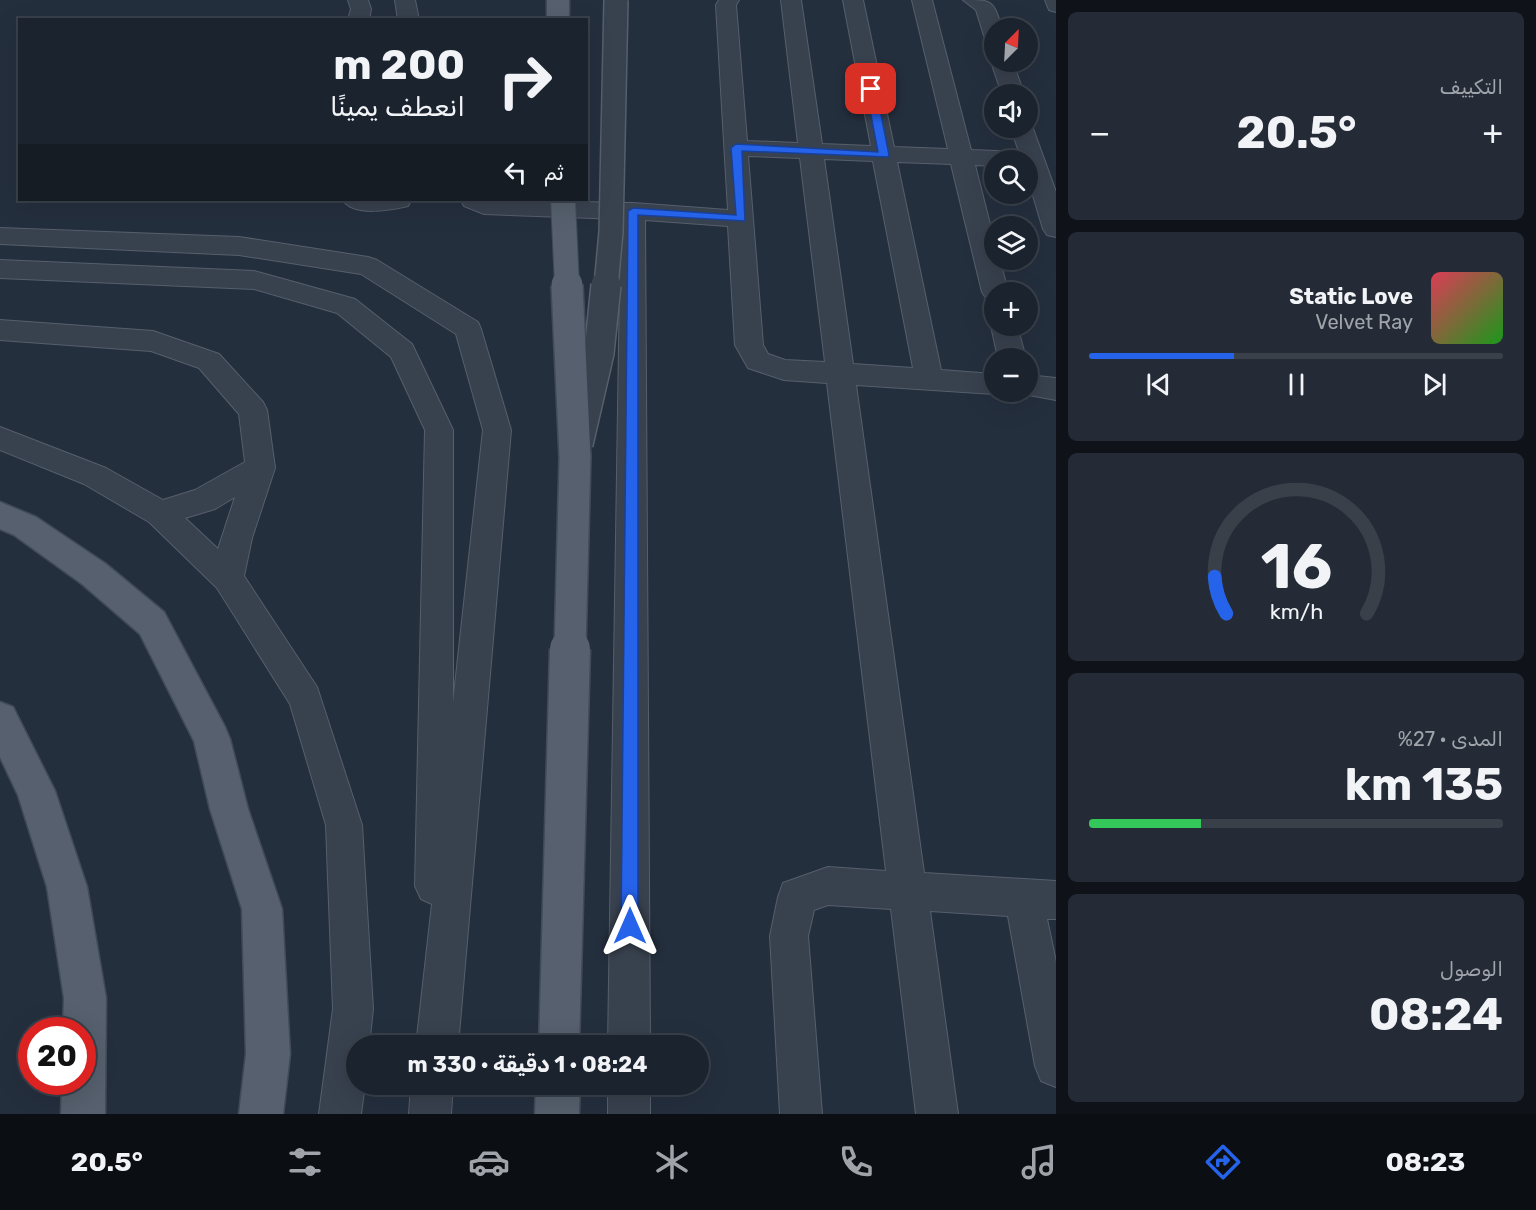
<!DOCTYPE html>
<html lang="ar">
<meta charset="utf-8">
<style>
:root{--surface:#1b232e;--page:#242b36;--text:#f1f3f6;--muted:#a0a4aa;--line:#39404a;--accent:#2563eb}
body{margin:0;font-family:Rubik,Cairo,sans-serif;background:var(--page);color:var(--text);direction:rtl;height:100vh;display:flex;flex-direction:column;font-size:22px;white-space:nowrap}
*{box-sizing:border-box;margin:0}
p{font-size:20px;color:var(--muted)}
.icon{flex:none;width:33px;height:33px;fill:none;stroke:currentColor;stroke-width:2;stroke-linecap:round;stroke-linejoin:round}
.map{position:relative;flex:1;overflow:hidden;direction:ltr}
.side{display:flex;flex-direction:column;gap:12px;padding:12px;background:#0f1319;width:480px}
.side>*{flex:none}
.guide{position:absolute;left:18px;top:18px;width:570px;height:183px;border-radius:0px;box-shadow:0 6px 24px #0002,0 0 0 2px var(--line);direction:rtl;background:#1b232e;color:var(--text);overflow:hidden}
.needle{width:39px;rotate:24deg}
.buttons{position:absolute;left:984px;top:18px;display:grid;gap:12px}
.buttons a{display:grid;place-items:center;width:54px;height:54px;border-radius:50%;background:var(--surface);box-shadow:0 6px 24px #0002,0 0 0 2px var(--line);font-size:30px}
.speed{position:absolute;left:18px;top:1017px;display:flex;gap:12px;font-size:30px;font-weight:700;text-align:center}
.speed>*{display:grid;place-content:center;width:78px;height:78px;border-radius:50%;background:var(--surface);box-shadow:0 6px 24px #0002,0 0 0 2px var(--line);line-height:1}
.speed .limit{border:9px solid #d22;background:#fff;color:#111}
.pin{position:absolute;display:grid;place-items:center;width:51px;height:51px;color:#fff;margin:-26px;border-radius:12px;box-shadow:0 3px 9px #0006}
.me{position:absolute;width:66px;margin:-33px;rotate:0deg;stroke-linejoin:round;filter:drop-shadow(0 0 4px #0008)}
.turn{display:flex;align-items:center;gap:21px;height:126px;padding:0 24px;font-size:27px}
.turn .icon{width:78px;height:78px;stroke-width:2.5}
.turn b{display:block;font-size:42px;line-height:51px}
.then{display:flex;align-items:center;height:57px;padding:0 24px;background:#0003;gap:12px;font-size:22px}
.big{font-size:45px;font-weight:700;line-height:1.1}
.side .tile{flex:1;display:flex;flex-direction:column;justify-content:center;gap:9px;min-width:0;padding:0 21px;border-radius:9px;background:var(--page)}
.side .dial{align-items:center;gap:0}
.dial svg{height:156px;overflow:visible;fill:none;stroke:var(--line);stroke-width:7;stroke-linecap:round;text-anchor:middle}
.dial text{fill:var(--text);stroke:none}
.song{display:flex;align-items:center;gap:18px}
.cover{width:72px;height:72px;border-radius:9px;background:linear-gradient(135deg,hsl(350 70% 55%),hsl(120 70% 35%))}
.played{height:6px;border-radius:3px;background:linear-gradient(90deg,var(--accent) 35%,var(--line) 35%)}
.keys{display:flex;justify-content:space-around;direction:ltr}
.heat{display:flex;justify-content:space-between;align-items:center;font-size:33px;direction:ltr}
.charge{height:9px;border-radius:4px;background:linear-gradient(90deg,#34c759 27%,var(--line) 0)}
.trip{position:absolute;left:346px;top:1035px;width:363px;height:60px;border-radius:30px;background:var(--surface);box-shadow:0 6px 24px #0002,0 0 0 2px var(--line);font-weight:700;line-height:60px;text-align:center;direction:rtl}
.tab-bar{display:flex;height:96px;justify-content:space-around;align-items:center;background:#0b0e12;color:var(--muted)}
.tab-bar .icon{width:42px;height:42px}
.tab-bar .current{color:var(--accent)}
.tab-bar b{font-size:27px;color:var(--text)}
main{display:flex;flex:1;min-height:0}
.map>svg:first-child{display:block}
.lines{fill:none;stroke-linecap:round;stroke-linejoin:round}
.minor-casing{stroke:#565f6c;stroke-width:2}
.major-casing{stroke:#414a57;stroke-width:3}
.minor{fill:#38414e;fill-rule:evenodd}
.major{fill:#56606e;fill-rule:evenodd}
.minor-bridge-far1-casing{stroke:#565f6c;stroke-width:26;stroke-linecap:butt}
.minor-bridge-casing{stroke:#565f6c;stroke-width:32;stroke-linecap:butt}
.major-bridge-far2-casing{stroke:#414a57;stroke-width:26;stroke-linecap:butt}
.major-bridge-far1-casing{stroke:#414a57;stroke-width:34;stroke-linecap:butt}
.major-bridge-casing{stroke:#414a57;stroke-width:43;stroke-linecap:butt}
.minor-bridge-far1{stroke:#38414e;stroke-width:23}
.minor-bridge{stroke:#38414e;stroke-width:29}
.major-bridge-far2{stroke:#56606e;stroke-width:24}
.major-bridge-far1{stroke:#56606e;stroke-width:31}
.major-bridge{stroke:#56606e;stroke-width:40}
.route{fill:#2563eb;stroke:#184099;stroke-width:1.5}
</style>
<main>
<section class="side">
<div class="tile"><p>التكييف</p>
<div class="heat"><a>−</a><b class="big">20.5°</b><a>+</a></div>
</div>
<div class="tile">
<div class="song"><i class="cover"></i><div><b>Static Love</b><p>Velvet Ray</p></div></div>
<div class="played"></div>
<div class="keys"><svg class="icon" aria-label="previous" viewBox="0 0 24 24"><path d="M18 5L8 12l10 7zM5 5v14"/></svg><svg class="icon" aria-label="pause" viewBox="0 0 24 24"><path d="M8 5v14M16 5v14"/></svg><svg class="icon" aria-label="next" viewBox="0 0 24 24"><path d="M6 5l10 7-10 7zM19 5v14"/></svg></div>
</div>
<div class="tile dial"><svg viewBox="0 0 100 80">
<path d="M14 69A42 42 0 1 1 86 69"/>
<path d="M14 69A42 42 0 0 1 8 50" stroke="#2563eb"/>
<text x="50" y="56" font-size="32" font-weight="700">16</text>
<text x="50" y="72" font-size="11">km/h</text>
</svg></div>
<div class="tile"><p>المدى · 27%</p><b class="big">135 km</b><div class="charge"></div></div>
<div class="tile"><p>الوصول</p><b class="big">08:24</b></div>
</section>
<div class="map">
<svg width="1056" height="1114" viewBox="0 0 1056 1114">
<rect width="100%" height="100%" fill="#242f3e"/>
<g class="lines">
<defs>
<g id="minor">
<polygon points="348,0 368,0 371,9 369,20 348,20 351,9"/>
<polygon points="395,0 415,0 419,20 398,20"/>
<path d="M719,0H739L736,5L747,141L798,143L781,0H801L822,144L871,146L843,0H863L894,147L948,149L912,0H932L971,150L1019,152L1011,128H1028V122L1031,123L1056,192V237L1047,235L1043,229L1028,179V160H994V166L975,165L994,240V260H1000L1008,292H994V301L986,298L982,292L951,164L897,162L941,370L994,374V392H1004L994,394L856,385L924,873L1056,881V919H1047L1056,962V1087L1041,1081L1035,1066L1008,916L930,911L958,1114H916L891,909L828,905L814,910L808,936L822,1114H780L770,936L778,897L783,883L828,867L886,871L827,383L784,380L748,368L735,345L728,226L645,220L650,1046H608L621,219L484,214L464,206L461,200L633,203L728,210L716,5ZM748,156L800,158L825,362L785,360L768,354L763,345ZM824,159L873,161L913,368L853,364Z"/>
<path d="M963,0C993,0 993,0 1002,28H994V43L986,42L976,10Z"/>
<polygon points="1045,0 1056,0 1056,12 1049,10"/>
<polygon points="994,57 994,62 1013,62 1024,94 1002,94 991,62"/>
<path d="M343,200H411L408,206C391,210 353,217 343,200Z"/>
<polygon points="0,228 239,237 368,257 377,260 478,322 481,329 511,430 458,1046 416,1046 432,904 421,899 415,886 425,430 391,357 337,313 254,289 0,278 0,260 254,271 355,299 412,344 453,430 453,703 483,430 456,334 361,274 239,255 0,244"/>
<polygon points="994,319 994,326 1017,326 1026,358 998,358 991,326"/>
<path d="M0,320L153,331L219,354L263,402L267,410L275,468L252,538L244,576L317,687L362,825L373,1009L369,1046H357V1084H365L361,1114H319L333,1009L326,825L290,704L217,588L149,522L84,484L0,450V427L106,468L163,500L195,490L245,462L239,414L199,368L151,351L0,340ZM235,497L218,549L185,518L215,509Z"/>
<polygon points="1028,375 1056,378 1056,400 1018,393 1017,392 1028,392"/>
<polygon points="411,1084 453,1084 451,1114 409,1114"/>
<rect x="608" y="1084" width="42" height="30"/>
</g>
<g id="major">
<rect x="547" y="0" width="22" height="20"/>
<polygon points="0,502 36,517 106,564 164,612 225,727 230,739 248,809 282,909 290,1054 283,1114 239,1114 246,1054 242,909 210,809 194,741 140,634 82,584 14,535 0,529"/>
<polygon points="0,702 13,707 55,791 87,887 106,998 105,1114 61,1114 62,1082 82,1082 82,1030 63,1030 64,998 47,887 18,795 0,757"/>
<polygon points="536,1084 580,1084 579,1114 535,1114"/>
</g>
</defs>
<use href="#minor" class="minor-casing"/>
<use href="#major" class="major-casing"/>
<use href="#minor" class="minor"/>
<use href="#major" class="major"/>
<defs>
<polyline id="minor-bridge-far1" points="606,286 611,232 616,0"/>
<polyline id="minor-bridge" points="578,444 599,353 606,285"/>
<polyline id="major-bridge-far2" points="563,200 567,286"/>
<polyline id="major-bridge-far1" points="567,285 575,457 570,650"/>
<polyline id="major-bridge" points="559,1046 570,649"/>
</defs>
<use href="#minor-bridge-far1" class="minor-bridge-far1-casing"/>
<use href="#minor-bridge" class="minor-bridge-casing"/>
<use href="#major-bridge-far2" class="major-bridge-far2-casing"/>
<use href="#major-bridge-far1" class="major-bridge-far1-casing"/>
<use href="#major-bridge" class="major-bridge-casing"/>
<use href="#minor-bridge-far1" class="minor-bridge-far1"/>
<use href="#minor-bridge" class="minor-bridge"/>
<use href="#major-bridge-far2" class="major-bridge-far2"/>
<use href="#major-bridge-far1" class="major-bridge-far1"/>
<use href="#major-bridge" class="major-bridge"/>
</g>
<polygon class="route" points="871,86 876,89 889,155 888,157 742,151 745,221 638,215 638,926 635,932 630,935 624,932 621,926 628,211 633,208 736,215 731,148 736,144 878,152 866,89"/>
</svg>
<div class="buttons">
<a><svg class="needle" viewBox="-14 -14 28 28"><path d="M0-13l5 13h-10z" fill="#e53935"/><path d="M0 13l5-13h-10z" fill="#a0a4aa"/></svg></a>
<a><svg class="icon" aria-label="sound" viewBox="0 0 24 24"><path d="M4 9h4l5-4v14l-5-4H4zM17 9q2 3 0 6"/></svg></a>
<a><svg class="icon" aria-label="search" viewBox="0 0 24 24"><circle cx="10" cy="10" r="6"/><path d="M15 15l6 6"/></svg></a>
<a><svg class="icon" aria-label="layers" viewBox="0 0 24 24"><path d="M12 4l9 5-9 5-9-5zM3 14l9 5 9-5"/></svg></a>
<a>+</a>
<a>−</a>
</div>
<div class="speed"><div class="limit">20</div></div>
<div class="pin" style="left:871px;top:89px;background:#d93025"><svg class="icon" aria-label="arrive" viewBox="0 0 24 24"><path d="M6 21V4h12l-3 4 3 4H6"/></svg></div>
<svg class="me" style="left:630px;top:926px" viewBox="-20 -20 40 40"><path d="M0-17L14 15 0 8-14 15z" fill="#2563eb" stroke="#fff" stroke-width="4"/></svg>
<div class="trip">08:24 · 1 دقيقة · 330 m</div>
<div class="guide">
<div class="turn"><svg class="icon" aria-label="right" viewBox="0 0 24 24"><path d="M7 20v-9h11M14 6l5 5-5 5"/></svg><div><b>200 m</b>انعطف يمينًا</div></div>
<div class="then">ثم<svg class="icon" aria-label="left" viewBox="0 0 24 24"><path d="M17 20v-9H6M10 6l-5 5 5 5"/></svg></div>
</div>
</div>
</main>
<nav class="tab-bar">
<b>08:23</b>
<svg class="icon current" aria-label="directions" viewBox="0 0 24 24"><path d="M12 3l9 9-9 9-9-9zM9 14v-3h6M13 9l2 2-2 2"/></svg>
<svg class="icon" aria-label="music" viewBox="0 0 24 24"><path d="M9 18V5l10-2v13"/><circle cx="6" cy="18" r="3"/><circle cx="16" cy="16" r="3"/></svg>
<svg class="icon" aria-label="phone" viewBox="0 0 24 24"><path d="M5 4h4l2 5-3 2q2 4 5 5l2-3 5 2v4C11 20 4 13 5 4z"/></svg>
<svg class="icon" aria-label="climate" viewBox="0 0 24 24"><path d="M12 3v18M4 7l16 10M4 17L20 7"/></svg>
<svg class="icon" aria-label="car" viewBox="0 0 24 24"><path d="M5 17H2v-5l4-1 3-4h7l3 4 3 1v5h-3M9 17h6M6 11h13"/><circle cx="7" cy="17" r="2"/><circle cx="17" cy="17" r="2"/></svg>
<svg class="icon" aria-label="filters" viewBox="0 0 24 24"><path d="M4 7h16M4 17h16"/><circle cx="9" cy="7" r="2"/><circle cx="15" cy="17" r="2"/></svg>
<b>20.5°</b>
</nav>
